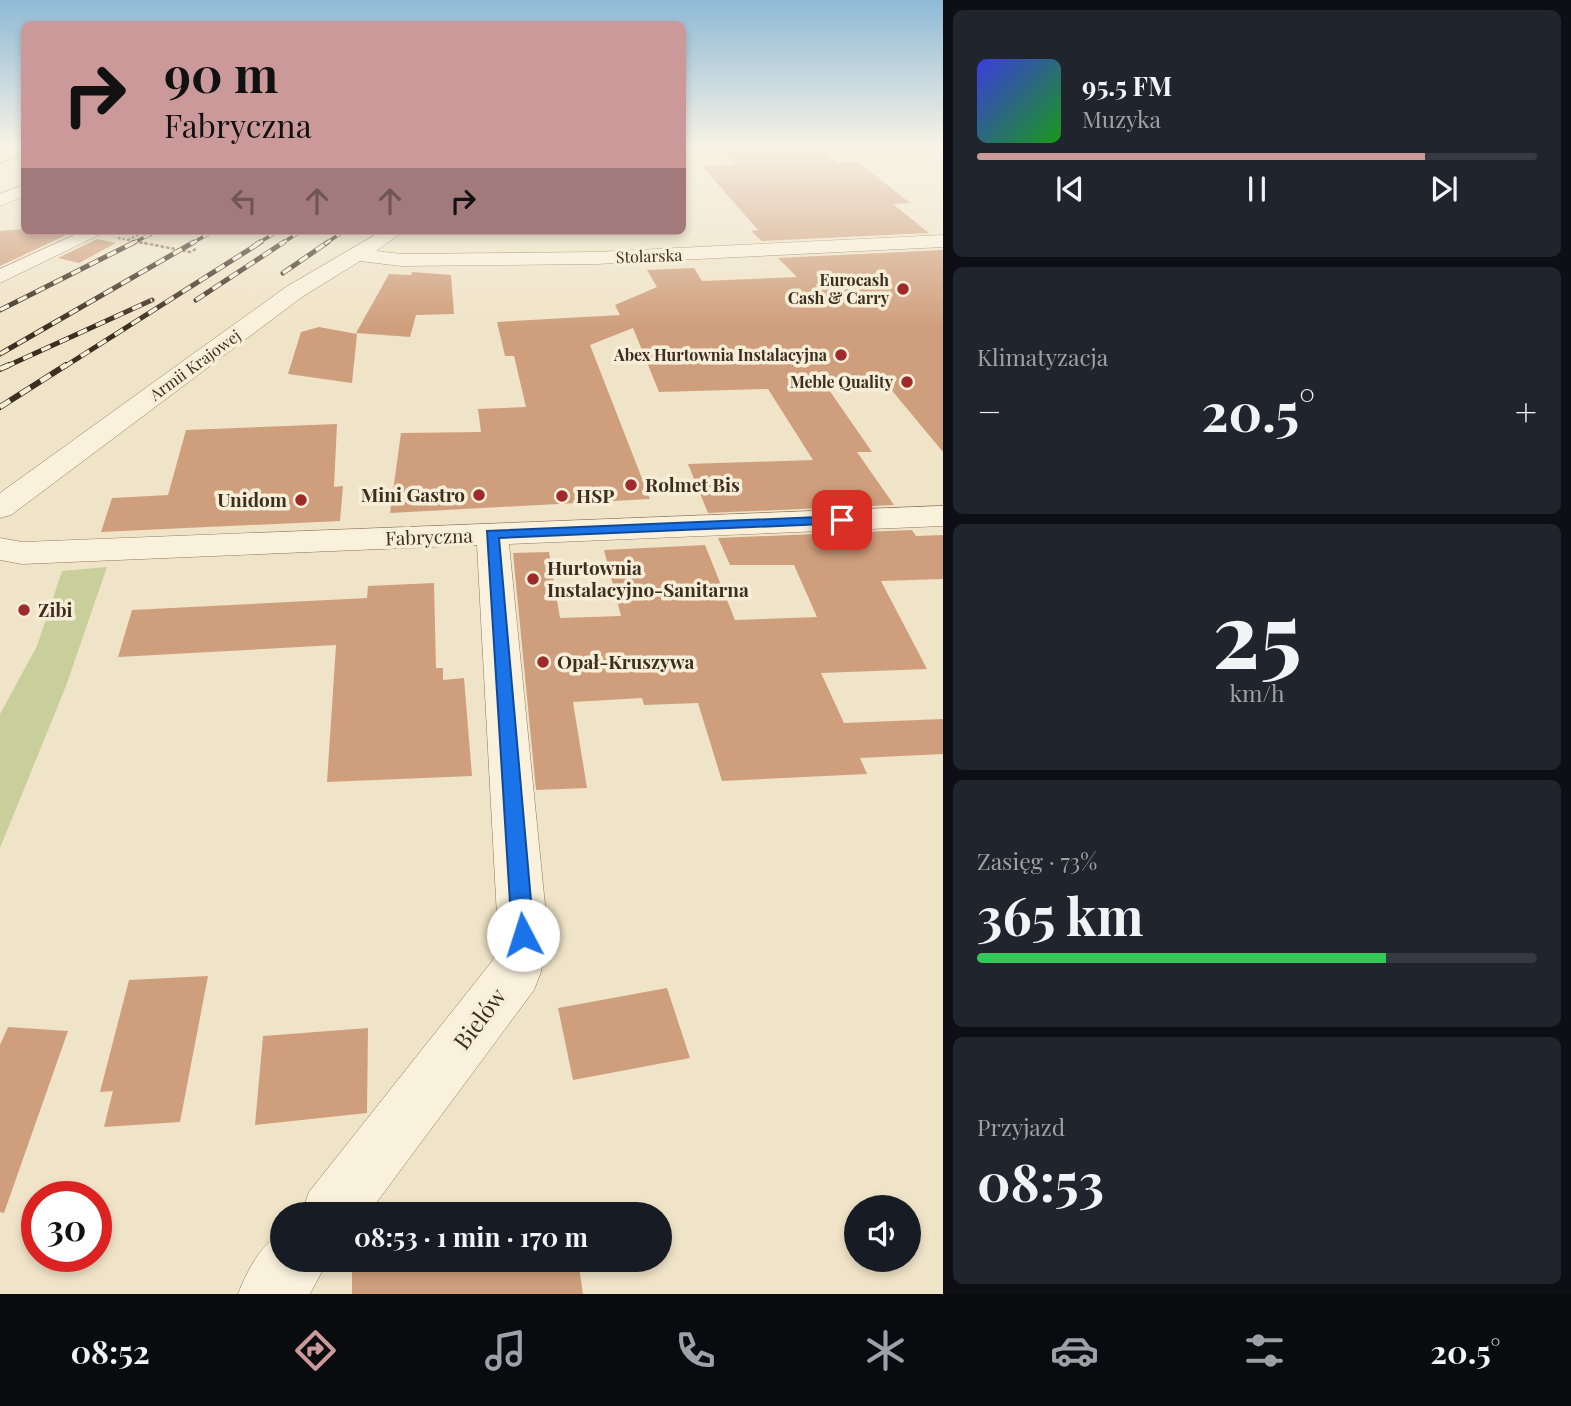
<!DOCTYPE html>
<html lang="pl">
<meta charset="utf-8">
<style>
:root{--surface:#171b24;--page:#20242c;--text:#f1f3f6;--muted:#9ea1a6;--line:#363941;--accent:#cc999b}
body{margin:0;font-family:"Playfair Display",serif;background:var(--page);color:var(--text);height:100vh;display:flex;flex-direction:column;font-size:26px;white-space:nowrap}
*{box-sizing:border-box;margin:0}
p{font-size:23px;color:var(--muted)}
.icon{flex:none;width:38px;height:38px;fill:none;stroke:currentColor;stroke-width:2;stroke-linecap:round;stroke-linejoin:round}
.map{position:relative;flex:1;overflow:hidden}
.panel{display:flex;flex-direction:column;gap:10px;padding:10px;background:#0d0f14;width:628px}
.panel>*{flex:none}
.hud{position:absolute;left:21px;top:21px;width:665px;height:214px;border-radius:10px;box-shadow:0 4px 10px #0003;background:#cc999b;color:#111;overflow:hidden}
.fabs{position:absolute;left:844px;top:1195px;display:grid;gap:14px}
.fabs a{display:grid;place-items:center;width:77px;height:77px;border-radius:50%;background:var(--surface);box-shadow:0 4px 10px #0003;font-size:35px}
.speed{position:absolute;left:21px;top:1181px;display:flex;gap:14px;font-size:35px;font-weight:700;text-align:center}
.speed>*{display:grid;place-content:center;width:91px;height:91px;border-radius:50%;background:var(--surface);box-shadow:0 4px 10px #0003;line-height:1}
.speed .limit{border:10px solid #d22;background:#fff;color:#111}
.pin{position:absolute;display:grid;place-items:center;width:60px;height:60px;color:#fff;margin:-30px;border-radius:14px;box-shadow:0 4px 10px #0006}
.me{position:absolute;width:77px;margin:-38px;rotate:355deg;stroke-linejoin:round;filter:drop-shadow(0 0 5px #0008)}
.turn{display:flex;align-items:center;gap:24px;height:147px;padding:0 28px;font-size:32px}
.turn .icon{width:91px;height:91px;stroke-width:2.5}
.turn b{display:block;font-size:49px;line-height:60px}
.lanes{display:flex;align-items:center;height:66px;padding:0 28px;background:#0003;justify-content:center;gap:35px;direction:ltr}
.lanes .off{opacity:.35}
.big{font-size:52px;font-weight:700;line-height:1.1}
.panel .card{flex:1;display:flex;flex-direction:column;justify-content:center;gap:10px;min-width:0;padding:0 24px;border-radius:10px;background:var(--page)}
.panel .dial{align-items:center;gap:0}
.dial b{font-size:91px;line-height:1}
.song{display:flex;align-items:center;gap:21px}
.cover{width:84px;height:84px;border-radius:10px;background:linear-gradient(135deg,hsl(240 70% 55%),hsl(120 70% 35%))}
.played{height:7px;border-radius:4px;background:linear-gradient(90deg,var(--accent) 80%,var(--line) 80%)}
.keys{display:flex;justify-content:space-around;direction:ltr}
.heat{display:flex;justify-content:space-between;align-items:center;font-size:38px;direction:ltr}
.charge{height:10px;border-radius:5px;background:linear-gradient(90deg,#34c759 73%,var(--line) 0)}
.trip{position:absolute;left:270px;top:1202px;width:402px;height:70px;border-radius:35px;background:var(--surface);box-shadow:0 4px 10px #0003;font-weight:700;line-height:70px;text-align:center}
.tabs{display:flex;height:112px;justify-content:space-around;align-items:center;background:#090b0e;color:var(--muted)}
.tabs .icon{width:49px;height:49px}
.tabs .active{color:var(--accent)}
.tabs b{font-size:32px;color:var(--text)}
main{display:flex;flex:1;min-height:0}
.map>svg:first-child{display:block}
.green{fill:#c9cf9b}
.building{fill:#cf9f7d}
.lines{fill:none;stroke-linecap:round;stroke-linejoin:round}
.minor-casing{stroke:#8d765c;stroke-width:1}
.path-far1{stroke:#8d765c;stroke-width:2;stroke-dasharray:2.5 2;stroke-linecap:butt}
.path{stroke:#8d765c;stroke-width:2.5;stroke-dasharray:3.5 2;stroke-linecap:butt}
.minor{fill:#faf1dc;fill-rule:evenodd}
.rail-far2-casing{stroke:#3d2e20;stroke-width:3.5}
.rail-far1-casing{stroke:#3d2e20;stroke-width:5}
.rail-casing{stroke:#3d2e20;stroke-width:6}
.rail-far2{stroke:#f7eed8;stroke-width:2.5;stroke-dasharray:7;stroke-linecap:butt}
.rail-far1{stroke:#f7eed8;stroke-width:3.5;stroke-dasharray:10;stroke-linecap:butt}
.rail{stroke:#f7eed8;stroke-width:4.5;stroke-dasharray:12;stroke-linecap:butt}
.route{fill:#1a73e8;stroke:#114b97;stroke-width:2}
.poi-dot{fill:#9e2a2b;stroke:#f7eed8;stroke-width:2.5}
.labels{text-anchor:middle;stroke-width:7;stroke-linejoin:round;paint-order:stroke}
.far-street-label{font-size:16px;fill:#3d2e20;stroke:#f7eed8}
.far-poi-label{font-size:16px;font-weight:bold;fill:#3d2e20;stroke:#f7eed8;text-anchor:end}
.poi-label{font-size:19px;font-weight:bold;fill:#3d2e20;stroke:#f7eed8;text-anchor:start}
.street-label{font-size:19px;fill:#3d2e20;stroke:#f7eed8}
.near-street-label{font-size:23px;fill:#3d2e20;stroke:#f7eed8}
</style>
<main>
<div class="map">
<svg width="943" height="1294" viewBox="0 0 943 1294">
<rect width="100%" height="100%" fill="#f0e4c8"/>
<polygon class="green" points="107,567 66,686 0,848 0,714 37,646 62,571"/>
<g class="building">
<polygon points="715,146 817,146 838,163 858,162 910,203 893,204 929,233 762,241 751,231 758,230 702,166 737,165"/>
<polygon points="24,229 24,231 75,231 0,266 0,231"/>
<polygon points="97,239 116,243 79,263 58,258"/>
<polygon points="943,250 943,452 889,387 827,387 872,452 857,452 894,505 708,513 688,464 813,460 768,389 659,392 633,328 590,345 650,499 390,513 401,433 481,432 478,409 526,407 514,356 505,356 497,322 620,315 615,305 657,287 647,270 694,268 702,281 797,277 778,258"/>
<polygon points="412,272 451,275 454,314 416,315 410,337 356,333 389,274 411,275"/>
<polygon points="319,327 357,334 352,383 288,374 301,332"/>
<polygon points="337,424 334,487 343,486 340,521 101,532 112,498 168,495 186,430"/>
<polygon points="912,530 916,536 943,535 943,579 881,581 927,669 821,673 844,723 943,719 943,754 860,758 867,774 722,781 698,703 644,705 642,698 573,702 587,788 536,790 513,553 549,552 560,618 621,616 604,550 705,545 735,620 817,617 794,565 730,565 718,538"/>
<polygon points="434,583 436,668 443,668 443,680 464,678 472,776 327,782 336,645 118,657 132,610 367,598 368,586"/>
<polygon points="208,976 180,1122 104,1127 113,1091 100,1092 129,980"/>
<polygon points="667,988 690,1058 573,1080 558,1008"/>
<polygon points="8,1027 68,1031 4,1213 0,1212 0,1045"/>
<polygon points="368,1028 367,1113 255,1125 263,1036"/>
<polygon points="352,1260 491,1260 492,1268 578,1260 583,1294 352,1294"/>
</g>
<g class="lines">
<defs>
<g id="minor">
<polygon points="24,185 24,196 0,206 0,194"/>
<polygon points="83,231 107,231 0,283 0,269"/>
<polygon points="382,231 404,231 376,251 401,254 596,252 943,235 943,247 596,264 401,266 360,261 302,297 11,515 0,518 0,493 286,287"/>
<polygon points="943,506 943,526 509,544 548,935 541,972 534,990 368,1214 301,1214 309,1192 493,960 498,935 477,545 22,564 0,560 0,538 22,542"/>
<path d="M282,1234V1260H328L310,1294H238C246,1274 260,1243 282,1234Z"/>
</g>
</defs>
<use href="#minor" class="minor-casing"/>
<g class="path-far1">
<polyline points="0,163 24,154"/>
<polyline points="118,238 148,244"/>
<polyline points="128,240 146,231"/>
</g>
<polyline class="path" points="139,242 190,252 196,249"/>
<use href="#minor" class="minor"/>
<defs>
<g id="rail-far2">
<polyline points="131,244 157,231"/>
<polyline points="191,244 213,231"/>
<polyline points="257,244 278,231"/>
<polyline points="258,244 261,242"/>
<polyline points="281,244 301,231"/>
<polyline points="325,244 344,231"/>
</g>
<g id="rail-far1">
<polyline points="254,246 260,242"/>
<polyline points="283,273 328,242"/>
<polyline points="196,300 284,242"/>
<polyline points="0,310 135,242"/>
<polyline points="0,354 194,242"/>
<polyline points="5,367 152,300"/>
<polyline points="64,367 261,242"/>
</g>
<g id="rail">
<polyline points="0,369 9,365"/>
<polyline points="0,407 66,365"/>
</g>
</defs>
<use href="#rail-far2" class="rail-far2-casing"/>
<use href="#rail-far1" class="rail-far1-casing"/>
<use href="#rail" class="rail-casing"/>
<use href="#rail-far2" class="rail-far2"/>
<use href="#rail-far1" class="rail-far1"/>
<use href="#rail" class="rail"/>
</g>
<linearGradient id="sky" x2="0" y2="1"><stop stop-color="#8fbad6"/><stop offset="0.45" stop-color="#f8f3e6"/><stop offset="1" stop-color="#f8f3e6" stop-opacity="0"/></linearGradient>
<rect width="943" height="327" fill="url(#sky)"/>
<polygon class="route" points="842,516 847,517 847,523 499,538 534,935 530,943 523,946 515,943 512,935 487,531"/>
<g class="poi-dot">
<circle cx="903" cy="289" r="7"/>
<circle cx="841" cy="355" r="7"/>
<circle cx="907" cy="382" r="7"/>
<circle cx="631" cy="485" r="7"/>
<circle cx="479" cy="495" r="7"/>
<circle cx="562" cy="496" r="7"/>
<circle cx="301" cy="500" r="7"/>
<circle cx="533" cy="579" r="7"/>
<circle cx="24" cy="610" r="7"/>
<circle cx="543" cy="662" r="7"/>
</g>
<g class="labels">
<g class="far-street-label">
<text transform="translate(649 256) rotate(-2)" y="6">Stolarska</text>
<text transform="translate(195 365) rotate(-36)" y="6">Armii Krajowej</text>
</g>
<g class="far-poi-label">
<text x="889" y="286">Eurocash<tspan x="889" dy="18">Cash &amp; Carry</tspan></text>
<text x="827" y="361">Abex Hurtownia Instalacyjna</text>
<text x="893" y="388">Meble Quality</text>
</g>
<g class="poi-label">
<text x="645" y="492">Rolmet Bis</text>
<text x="465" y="502" text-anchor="end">Mini Gastro</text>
<text x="576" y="503">HSP</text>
<text x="287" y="507" text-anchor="end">Unidom</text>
<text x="547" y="575">Hurtownia<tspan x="547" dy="22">Instalacyjno-Sanitarna</tspan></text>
<text x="38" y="617">Zibi</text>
<text x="557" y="669">Opał-Kruszywa</text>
</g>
<g class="street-label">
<text transform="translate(429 537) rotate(-2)" y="7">Fabryczna</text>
</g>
<g class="near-street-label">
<text transform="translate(480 1019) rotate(-53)" y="8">Bielów</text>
</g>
</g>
</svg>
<div class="fabs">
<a><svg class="icon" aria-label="sound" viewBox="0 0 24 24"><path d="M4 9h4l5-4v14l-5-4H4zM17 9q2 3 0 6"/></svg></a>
</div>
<div class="speed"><div class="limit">30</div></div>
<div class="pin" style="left:842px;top:520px;background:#d93025"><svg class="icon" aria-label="arrive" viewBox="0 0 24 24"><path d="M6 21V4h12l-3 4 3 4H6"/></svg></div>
<svg class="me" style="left:523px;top:935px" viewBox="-20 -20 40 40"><circle r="19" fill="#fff"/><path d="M0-13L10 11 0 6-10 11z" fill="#1a73e8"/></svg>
<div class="trip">08:53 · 1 min · 170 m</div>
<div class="hud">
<div class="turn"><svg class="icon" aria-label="right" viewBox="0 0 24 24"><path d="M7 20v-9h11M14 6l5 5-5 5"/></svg><div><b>90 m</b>Fabryczna</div></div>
<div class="lanes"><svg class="icon off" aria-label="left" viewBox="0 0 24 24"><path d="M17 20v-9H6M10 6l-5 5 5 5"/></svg><svg class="icon off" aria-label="ahead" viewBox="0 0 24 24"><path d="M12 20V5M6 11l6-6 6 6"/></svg><svg class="icon off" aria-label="ahead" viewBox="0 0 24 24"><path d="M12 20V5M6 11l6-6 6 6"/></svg><svg class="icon" aria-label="right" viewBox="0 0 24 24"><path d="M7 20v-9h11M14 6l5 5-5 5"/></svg></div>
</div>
</div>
<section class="panel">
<div class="card">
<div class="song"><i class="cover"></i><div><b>95.5 FM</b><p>Muzyka</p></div></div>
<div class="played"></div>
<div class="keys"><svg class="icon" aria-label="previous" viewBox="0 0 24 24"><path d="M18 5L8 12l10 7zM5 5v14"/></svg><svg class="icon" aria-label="pause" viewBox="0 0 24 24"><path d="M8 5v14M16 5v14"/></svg><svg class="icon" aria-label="next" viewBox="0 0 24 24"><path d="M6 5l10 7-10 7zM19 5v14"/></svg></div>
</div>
<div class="card"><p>Klimatyzacja</p>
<div class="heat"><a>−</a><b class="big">20.5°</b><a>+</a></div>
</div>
<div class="card dial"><b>25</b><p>km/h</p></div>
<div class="card"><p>Zasięg · 73%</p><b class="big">365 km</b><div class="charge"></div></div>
<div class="card"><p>Przyjazd</p><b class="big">08:53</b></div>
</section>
</main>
<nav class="tabs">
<b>08:52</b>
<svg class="icon active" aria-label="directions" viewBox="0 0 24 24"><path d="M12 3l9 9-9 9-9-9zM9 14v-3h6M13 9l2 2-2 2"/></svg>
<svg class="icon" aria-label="music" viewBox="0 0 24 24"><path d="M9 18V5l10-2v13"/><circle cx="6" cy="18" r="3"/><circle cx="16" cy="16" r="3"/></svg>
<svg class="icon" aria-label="phone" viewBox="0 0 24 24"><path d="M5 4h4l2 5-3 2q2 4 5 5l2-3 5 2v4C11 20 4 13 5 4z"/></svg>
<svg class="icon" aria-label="climate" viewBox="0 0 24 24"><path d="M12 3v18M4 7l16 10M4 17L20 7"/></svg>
<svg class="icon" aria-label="car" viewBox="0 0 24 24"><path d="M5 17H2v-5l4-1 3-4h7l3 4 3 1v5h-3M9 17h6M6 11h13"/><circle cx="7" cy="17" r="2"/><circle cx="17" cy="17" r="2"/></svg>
<svg class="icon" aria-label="filters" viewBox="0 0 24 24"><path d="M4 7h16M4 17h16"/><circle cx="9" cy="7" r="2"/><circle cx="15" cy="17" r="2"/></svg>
<b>20.5°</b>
</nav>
